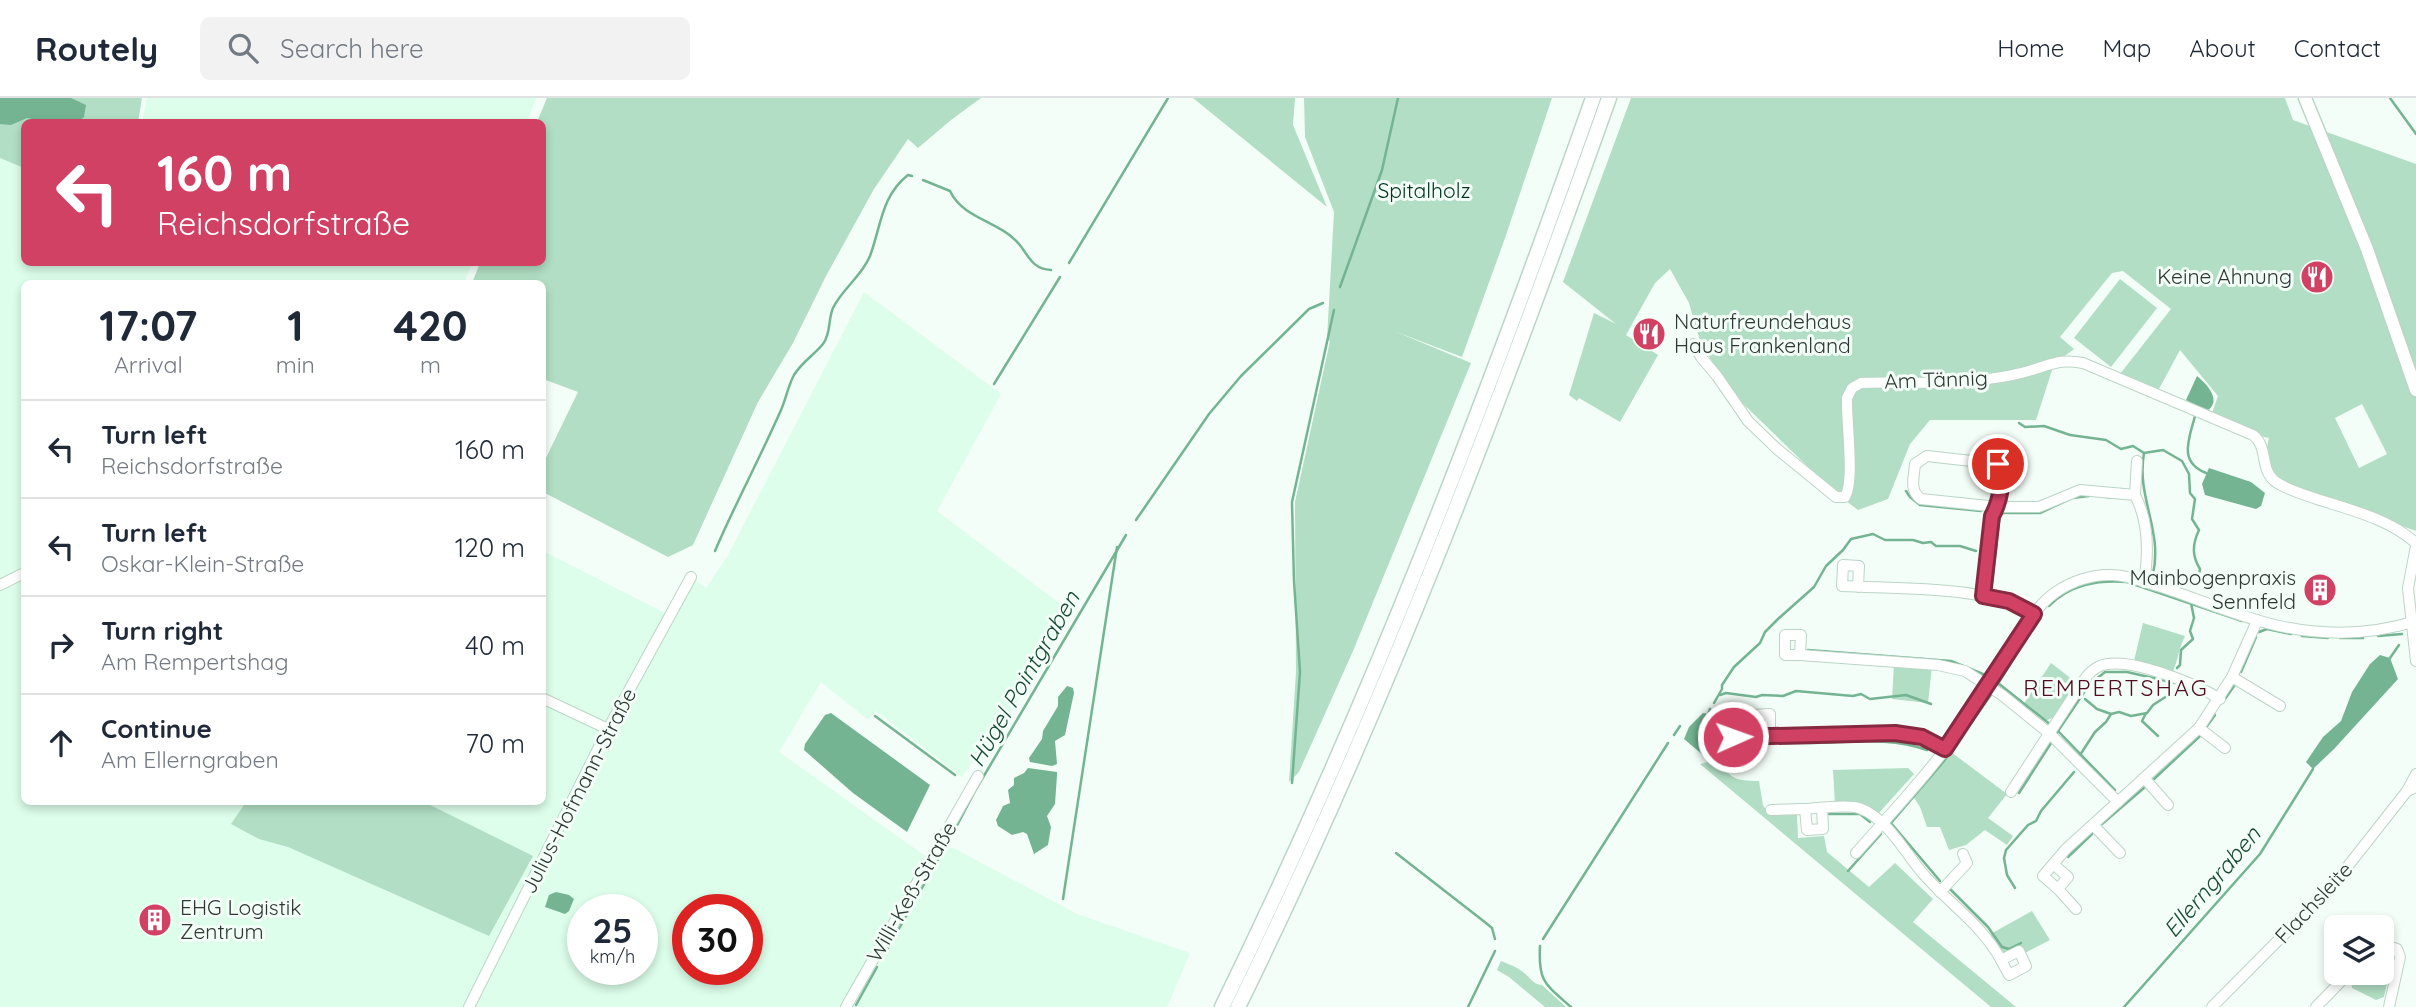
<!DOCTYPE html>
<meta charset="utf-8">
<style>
:root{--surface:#fff;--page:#f2f2f3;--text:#1f2937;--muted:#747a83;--line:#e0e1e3}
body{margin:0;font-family:Quicksand,sans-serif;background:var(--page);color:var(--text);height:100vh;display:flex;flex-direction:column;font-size:26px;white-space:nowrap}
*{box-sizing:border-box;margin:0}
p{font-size:23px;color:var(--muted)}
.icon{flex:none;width:38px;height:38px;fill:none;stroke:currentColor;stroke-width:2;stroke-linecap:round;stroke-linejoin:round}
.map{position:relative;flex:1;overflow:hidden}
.panel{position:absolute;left:21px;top:182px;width:525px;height:525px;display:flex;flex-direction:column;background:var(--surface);border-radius:10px;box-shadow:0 4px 10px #0003}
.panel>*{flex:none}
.top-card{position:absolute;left:21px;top:21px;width:525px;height:147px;border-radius:10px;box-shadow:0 4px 10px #0003;background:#d04164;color:#fff;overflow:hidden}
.tools{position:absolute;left:2324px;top:817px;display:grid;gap:14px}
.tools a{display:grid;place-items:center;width:70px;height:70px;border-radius:10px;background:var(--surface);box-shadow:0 4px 10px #0003;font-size:35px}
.speed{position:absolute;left:567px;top:796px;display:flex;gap:14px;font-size:35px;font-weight:700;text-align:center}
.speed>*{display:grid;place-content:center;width:91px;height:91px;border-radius:50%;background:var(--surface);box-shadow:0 4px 10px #0003;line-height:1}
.speed small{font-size:18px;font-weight:400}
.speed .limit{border:10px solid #d22;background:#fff;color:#111}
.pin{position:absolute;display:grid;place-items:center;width:60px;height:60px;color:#fff;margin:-30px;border:4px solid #fff;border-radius:50%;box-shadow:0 2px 7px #0007}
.me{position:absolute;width:77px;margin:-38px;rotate:88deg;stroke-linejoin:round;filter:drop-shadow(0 0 5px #0008)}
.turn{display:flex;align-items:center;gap:24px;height:147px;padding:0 21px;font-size:32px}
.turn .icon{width:91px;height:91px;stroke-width:2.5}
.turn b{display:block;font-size:49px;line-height:60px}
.eta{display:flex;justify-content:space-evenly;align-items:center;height:119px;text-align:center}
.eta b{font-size:42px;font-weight:800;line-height:49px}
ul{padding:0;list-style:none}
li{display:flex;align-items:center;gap:21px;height:98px;padding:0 21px;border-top:2px solid var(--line)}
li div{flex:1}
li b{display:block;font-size:26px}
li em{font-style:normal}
header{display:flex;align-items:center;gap:42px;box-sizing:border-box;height:98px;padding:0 35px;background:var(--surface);border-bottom:2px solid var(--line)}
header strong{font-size:33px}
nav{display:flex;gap:38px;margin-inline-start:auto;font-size:24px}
.search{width:490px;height:63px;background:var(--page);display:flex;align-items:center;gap:18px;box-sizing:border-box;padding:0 24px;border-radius:10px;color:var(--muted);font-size:26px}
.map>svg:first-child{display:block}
.built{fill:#dcfeea;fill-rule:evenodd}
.green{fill:#b1dec4;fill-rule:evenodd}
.water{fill:#74b492}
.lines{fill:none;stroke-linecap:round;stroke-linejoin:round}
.stream{stroke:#74b492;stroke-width:2.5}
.minor-casing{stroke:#bbd5c6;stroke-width:12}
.major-casing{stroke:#bbd5c6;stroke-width:15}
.highway-casing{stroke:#bbd5c6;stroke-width:17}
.minor{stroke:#fff;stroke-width:10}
.major{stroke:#fff;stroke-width:12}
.highway{stroke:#fff;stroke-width:14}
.route-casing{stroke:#872a41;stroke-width:18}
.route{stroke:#d04164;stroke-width:12}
.labels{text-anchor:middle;stroke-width:6;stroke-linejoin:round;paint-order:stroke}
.park-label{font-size:21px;fill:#00351f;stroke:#f4fef8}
.poi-label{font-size:21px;fill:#2e3832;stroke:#f4fef8;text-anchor:end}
.street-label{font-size:21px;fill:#2e3832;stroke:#f4fef8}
.water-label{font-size:23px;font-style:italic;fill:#174a32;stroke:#f4fef8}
.neighbourhood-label{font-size:23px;letter-spacing:2px;fill:#520d20;stroke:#f4fef8}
</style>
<header>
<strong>Routely</strong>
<div class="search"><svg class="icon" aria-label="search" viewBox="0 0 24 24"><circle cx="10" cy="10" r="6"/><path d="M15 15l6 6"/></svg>Search here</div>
<nav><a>Home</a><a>Map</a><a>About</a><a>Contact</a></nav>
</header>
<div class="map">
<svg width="2416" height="909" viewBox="0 0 2416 909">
<rect width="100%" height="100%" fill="#f4fef8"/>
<g class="built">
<polygon points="147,0 536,0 527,24 142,24"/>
<path d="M0 60 24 70V164L472 165 464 186H24V704H542L543 453 669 517 691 479 706 490 728 457 864 194 1001 296 937 413 1071 514 979 667 973 663 962 679 876 613 868 622 821 584 779 654 931 762 952 749 1077 816 1190 855 1167 909H0ZM583 812H642V872H583ZM688 812H747V872H688Z"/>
</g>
<g class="green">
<polygon points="0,0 142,0 138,24 24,24 24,70 0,60"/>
<polygon points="547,0 981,0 951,22 918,50 908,41 906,44 874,91 826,178 793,245 758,304 693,447 668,459 543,394 543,366 578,294 543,281 542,186 472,185 480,165 542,164 542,24 537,24"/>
<polygon points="1193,0 1295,0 1293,27 1327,109"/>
<polygon points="1304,0 1552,0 1504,143 1462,259 1394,233 1471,265 1353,553 1299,674 1289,684 1296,574 1295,404 1330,243 1327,241 1334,114 1305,39"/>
<path d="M1631 0H2285L2293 22 2416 66V433L2282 384C2269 372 2264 358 2269 340L2259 338 2212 315 2218 298 2180 252 2159 291 2120 276 2171 211 2123 173 2112 175 2060 239 2074 251 2054 266 2036 322H1930L1910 346 1888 401 1858 412 1833 393 1734 297 1701 246 1689 205 1670 171 1655 185 1626 237 1658 257 1620 324 1579 300 1577 303 1569 297 1594 215 1616 226 1563 184ZM2362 306 2387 356 2359 370 2335 320Z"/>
<polygon points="2120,181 2157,210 2111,269 2074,240"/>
<path d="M2143 525 2185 538C2178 552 2178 564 2171 578L2133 567Z"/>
<polygon points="2051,565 2077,585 2055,619 2045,623 2023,607"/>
<polygon points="1894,566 1932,568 1928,605 1892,601"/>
<polygon points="1947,651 2007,696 1988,720 2013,738 2007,747 1985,732 1966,747 1949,752 1940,729 1927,729 1920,709 1911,695"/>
<path d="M1715 655C1729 679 1731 683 1759 683L1763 707 1769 717H1797L1798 740 1824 738 1827 754 1869 789 1895 765 1933 801 1913 824 2016 909H1991L1700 666 1708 664Z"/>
<polygon points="1908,670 1914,676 1878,716 1835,707 1833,672"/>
<polygon points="246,704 424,704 533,758 489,838 288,749 259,741 231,726"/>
<polygon points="2032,813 2050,842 2023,856 2000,858 1987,838"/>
<polygon points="2382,861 2389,864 2391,868 2384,899 2376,902 2352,890 2351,883 2358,875 2382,875"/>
<path d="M1501 863C1508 866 1517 869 1523 874 1530 879 1532 886 1542 887L1566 909H1545L1509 879 1497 872Z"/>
</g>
<g class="water">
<polygon points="0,0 71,0 86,7 84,19 78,24 50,24 27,20 11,27 0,26"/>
<path d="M2197 278C2208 287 2222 303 2207 313L2186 302Z"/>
<polygon points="2209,370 2251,384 2265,395 2261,408 2256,411 2205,397 2202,386"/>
<polygon points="2380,557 2390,560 2398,581 2334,651 2313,671 2306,664 2323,639 2341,623 2352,594 2370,566"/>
<polygon points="1067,588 1073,590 1074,595 1065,637 1055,643 1057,666 1052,668 1030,664 1029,660 1042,641 1043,633 1058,608 1058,599"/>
<polygon points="831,615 930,687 907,734 853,695 804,652 805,646 825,617"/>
<polygon points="1703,615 1708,616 1707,654 1703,657 1684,641 1689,629"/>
<polygon points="1028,670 1057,674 1057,677 1055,706 1047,718 1051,729 1048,747 1034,756 1027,736 1023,734 1012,737 998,728 996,722 1003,708 1010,705 1008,692 1014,687 1014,680 1024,675"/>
<polygon points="556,794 569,797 574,801 569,813 565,816 545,809 549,797"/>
</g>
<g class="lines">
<g class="stream">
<polyline points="2390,0 2416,36"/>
<path d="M923 82 950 93C963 121 1000 123 1019 146 1029 158 1032 171 1051 172"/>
<polyline points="1069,165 1168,0"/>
<polyline points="1340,189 1382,72 1398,0"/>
<polyline points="994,286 1060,179"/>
<path d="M2195 318C2189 341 2178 364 2206 375"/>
<path d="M2019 325 2025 329 2044 328 2070 337 2106 342 2121 351 2133 348 2144 355 2163 352 2182 363 2189 376 2190 395 2195 401 2192 421 2199 432C2192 447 2192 458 2200 471L2197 486"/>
<path d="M2144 355C2136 399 2163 432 2153 476"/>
<polyline points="1906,393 1910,399 1920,407 1981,413"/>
<polyline points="2106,399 2121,400"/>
<polyline points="1136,422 1209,316 1241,278 1309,211 1323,205"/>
<path d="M715 453C735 406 760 360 781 312 786 301 788 288 794 277 802 264 814 257 823 246 831 236 828 221 833 210 842 191 862 178 870 158 881 129 881 98 908 77L912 78"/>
<polyline points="2013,498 1991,493 2000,415 2040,415 2072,400 2089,398"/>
<path d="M2049 508C2070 486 2098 482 2127 484L2242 523"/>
<polyline points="2259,534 2267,531 2291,536"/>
<polyline points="2302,538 2328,540"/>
<polyline points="2378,538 2402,536"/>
<polyline points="2340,540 2363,540"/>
<polyline points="1808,552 1951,563 1983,576"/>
<polyline points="2390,560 2399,547"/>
<polyline points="2177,570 2180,567 2181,552 2193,541 2190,533 2194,520 2191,505"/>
<polyline points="2241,574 2256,539"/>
<polyline points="1998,585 2051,627"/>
<polyline points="1996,589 2037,523"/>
<polyline points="1720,597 1726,595 1756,599 1762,597 1783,598 1796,593 1853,598 1861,596 1870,601 1906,597 1931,606"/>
<polyline points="2085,601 2097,611 2111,616"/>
<polyline points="2225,601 2234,588"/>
<polyline points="1714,605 1722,591 1722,587 1734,569 1760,545 1765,534 1778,521 1814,489 1826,468 1843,452 1851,441 1873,436 1885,442 1913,442 1923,445 1931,444 1936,448 1960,448 1976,453"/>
<polyline points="2146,615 2142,623 2158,638"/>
<polyline points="1708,616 1710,611"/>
<polyline points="875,618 955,677"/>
<polyline points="2207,628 2215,617"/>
<polyline points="2058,633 2115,692"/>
<polyline points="2056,636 2089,587 2105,574 2127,574 2175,585"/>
<polyline points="1674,637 1680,628"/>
<path d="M1722 644C1751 644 1780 645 1809 645 1849 645 1889 638 1927 652"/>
<polyline points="2080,657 2095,634 2106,624 2111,616 2119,614 2131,618 2147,615 2153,607 2167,598 2169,584"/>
<polyline points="2154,681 2200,638"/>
<polyline points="1292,685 1300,574 1294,483 1292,404 1334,212"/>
<polyline points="2019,695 2053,642"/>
<polyline points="1829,716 1860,716 1870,724"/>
<polyline points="2102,726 2145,689"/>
<polyline points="950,741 975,693 1126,437"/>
<polyline points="1396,755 1486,825 1492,830 1495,841"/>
<polyline points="2068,759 2092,736"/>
<polyline points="1848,773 1881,736"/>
<polyline points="1940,783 1891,725 1944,663 1993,594"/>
<polyline points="2015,790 2007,777 2004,760 2006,752 2028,727 2036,723 2041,713 2074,674"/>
<polyline points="1950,791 1988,829 2002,849 2009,851 2021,845"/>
<polyline points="1063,801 1117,449"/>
<polyline points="1543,841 1668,645"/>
<path d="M1540 848C1538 884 1545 886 1571 909"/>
<polyline points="887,852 945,749"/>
<polyline points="856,907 877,869"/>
<polyline points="1468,909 1495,853"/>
<polyline points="2124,909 2260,756 2313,671"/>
</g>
<defs>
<g id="minor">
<path d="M1693 246 1701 259 1717 278 1748 323 1777 351 1836 399H1845C1855 383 1846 322 1847 300L1852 290 1861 285C1898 283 1934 287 1971 283 1992 281 2015 278 2035 271 2055 265 2062 261 2083 265L2253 337C2269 349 2259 372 2276 384 2288 392 2303 396 2317 401 2351 412 2389 421 2416 445"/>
<path d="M1927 358 1998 366 2002 372 1998 409 1921 401C1909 393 1914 379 1915 366Z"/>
<polyline points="2135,397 2137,363"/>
<polyline points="2416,448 2408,490 2416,563"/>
<polyline points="0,487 24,475"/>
<path d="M1858 489 1859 468 1843 467 1842 488C1898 491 1986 487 2034 516"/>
<path d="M1984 498 1992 418 1998 409H2039L2080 392 2135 397C2149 424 2149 454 2144 484"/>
<polygon points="1785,537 1801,537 1800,557 1785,557"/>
<polyline points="1800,557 1938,567 1965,573 2002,597 2050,636 2118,704"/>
<polyline points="2232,579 2280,608"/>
<polyline points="542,600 608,631"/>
<polygon points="1770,616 1770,638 1753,639 1753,617"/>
<polyline points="2199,630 2225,650"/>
<polyline points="1770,638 1907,635 1922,639 1945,651"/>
<polyline points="1733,639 1753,639"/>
<polyline points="2145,681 2168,707"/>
<polyline points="2407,693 2416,676"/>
<path d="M2011 694 2084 582C2088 576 2093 571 2100 568 2127 557 2196 586 2220 601"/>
<path d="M1822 710 1823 731 1807 732 1805 711C1819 710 1847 706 1859 710 1889 721 1905 756 1926 779 1952 808 1982 827 2001 862"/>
<polyline points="1771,712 1805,711"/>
<polyline points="2093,727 2120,755"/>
<path d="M1856 755C1894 712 1933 671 1965 624 1989 588 2022 517 2056 494 2072 483 2093 476 2112 477 2128 477 2143 484 2158 488 2199 501 2238 519 2279 528 2325 538 2371 537 2416 523"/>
<polyline points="2053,766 2068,779 2058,791 2043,778 2066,751 2199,630 2232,579 2257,523"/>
<polyline points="2058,791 2076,811"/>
<polyline points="1940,794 1967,765 1963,756"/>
<polyline points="2382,846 2397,851 2400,859 2389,909"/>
<polygon points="2019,853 2026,868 2009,877 2001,862"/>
<polyline points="469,909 608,631 691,479"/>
<polyline points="846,909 978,678"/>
<polyline points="2212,909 2333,787 2407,693 2416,689"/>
<polyline points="2316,909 2349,875"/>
</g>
<polyline id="major" points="2305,0 2367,151 2416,292"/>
<g id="highway">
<path d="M1222 909C1366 615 1484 309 1593 0"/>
<path d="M1238 909C1382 615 1499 309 1609 0"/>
</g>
</defs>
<use href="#minor" class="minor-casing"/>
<use href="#major" class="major-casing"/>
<use href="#highway" class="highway-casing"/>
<use href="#minor" class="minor"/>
<use href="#major" class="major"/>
<use href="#highway" class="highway"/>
</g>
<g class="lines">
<defs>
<path id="route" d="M1733 639 1895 635 1922 639 1945 651 2034 516 2009 503 1983 498 1992 418C1999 406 2006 378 1998 366"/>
</defs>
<use href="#route" class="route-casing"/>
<use href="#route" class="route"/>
</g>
<defs>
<symbol id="restaurant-disc" viewBox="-11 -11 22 22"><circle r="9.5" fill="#d04164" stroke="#f4fef8"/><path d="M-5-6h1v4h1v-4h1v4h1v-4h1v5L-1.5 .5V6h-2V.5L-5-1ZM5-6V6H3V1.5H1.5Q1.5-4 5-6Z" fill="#fff"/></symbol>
<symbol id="building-disc" viewBox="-11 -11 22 22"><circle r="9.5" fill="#d04164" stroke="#f4fef8"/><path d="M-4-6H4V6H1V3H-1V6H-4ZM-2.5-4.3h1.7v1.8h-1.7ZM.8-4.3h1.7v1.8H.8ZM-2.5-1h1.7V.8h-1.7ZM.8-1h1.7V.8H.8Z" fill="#fff"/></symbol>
</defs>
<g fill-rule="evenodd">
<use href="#restaurant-disc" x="2298" y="160" width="38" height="38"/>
<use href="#restaurant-disc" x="1630" y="217" width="38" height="38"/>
<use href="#building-disc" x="2301" y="473" width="38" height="38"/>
<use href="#building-disc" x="136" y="803" width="38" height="38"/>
</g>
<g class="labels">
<g class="park-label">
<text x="1424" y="100">Spitalholz</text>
</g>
<g class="poi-label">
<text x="2292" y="186">Keine Ahnung</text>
<text x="1674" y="231" text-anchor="start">Naturfreundehaus<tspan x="1674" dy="24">Haus Frankenland</tspan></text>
<text x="2296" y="487">Mainbogenpraxis<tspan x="2296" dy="24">Sennfeld</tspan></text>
<text x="180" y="817" text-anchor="start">EHG Logistik<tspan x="180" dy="24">Zentrum</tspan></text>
</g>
<g class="street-label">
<text transform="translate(1936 282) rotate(-2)" y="7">Am Tännig</text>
<text transform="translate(579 693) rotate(-63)" y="7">Julius-Hofmann-Straße</text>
<text transform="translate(912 794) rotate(-60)" y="7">Willi-Keß-Straße</text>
<text transform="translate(2314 805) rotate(-47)" y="7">Flachsleite</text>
</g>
<g class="water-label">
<text transform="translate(1024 581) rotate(-60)" y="8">Hügel Pointgraben</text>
<text transform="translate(2212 784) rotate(-50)" y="8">Ellerngraben</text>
</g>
<g class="neighbourhood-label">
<text x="2116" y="598">REMPERTSHAG</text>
</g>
</g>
</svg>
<div class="tools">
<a><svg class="icon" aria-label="layers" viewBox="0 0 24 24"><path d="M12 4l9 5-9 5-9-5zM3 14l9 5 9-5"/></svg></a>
</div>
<div class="speed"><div>25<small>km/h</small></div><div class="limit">30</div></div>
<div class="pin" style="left:1998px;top:366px;background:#d93025"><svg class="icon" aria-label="arrive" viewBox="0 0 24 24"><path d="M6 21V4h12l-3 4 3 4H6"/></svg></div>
<svg class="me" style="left:1733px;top:639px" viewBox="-20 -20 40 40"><circle r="17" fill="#d04164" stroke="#fff" stroke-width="3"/><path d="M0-11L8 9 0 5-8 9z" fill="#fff"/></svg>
<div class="top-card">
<div class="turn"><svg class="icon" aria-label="left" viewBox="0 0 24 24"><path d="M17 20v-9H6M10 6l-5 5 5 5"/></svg><div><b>160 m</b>Reichsdorfstraße</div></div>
</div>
<section class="panel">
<div class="eta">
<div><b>17:07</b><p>Arrival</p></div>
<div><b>1</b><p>min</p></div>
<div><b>420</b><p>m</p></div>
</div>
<ul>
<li><svg class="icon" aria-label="left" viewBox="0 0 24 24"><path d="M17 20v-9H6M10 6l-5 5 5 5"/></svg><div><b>Turn left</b><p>Reichsdorfstraße</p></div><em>160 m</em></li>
<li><svg class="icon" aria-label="left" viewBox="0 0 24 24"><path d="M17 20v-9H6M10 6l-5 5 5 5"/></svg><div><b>Turn left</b><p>Oskar-Klein-Straße</p></div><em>120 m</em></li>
<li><svg class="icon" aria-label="right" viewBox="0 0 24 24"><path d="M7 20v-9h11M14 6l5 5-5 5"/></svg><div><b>Turn right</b><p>Am Rempertshag</p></div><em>40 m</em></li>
<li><svg class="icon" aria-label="ahead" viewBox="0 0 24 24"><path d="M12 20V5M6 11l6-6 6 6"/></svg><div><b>Continue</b><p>Am Ellerngraben</p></div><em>70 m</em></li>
</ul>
</section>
</div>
